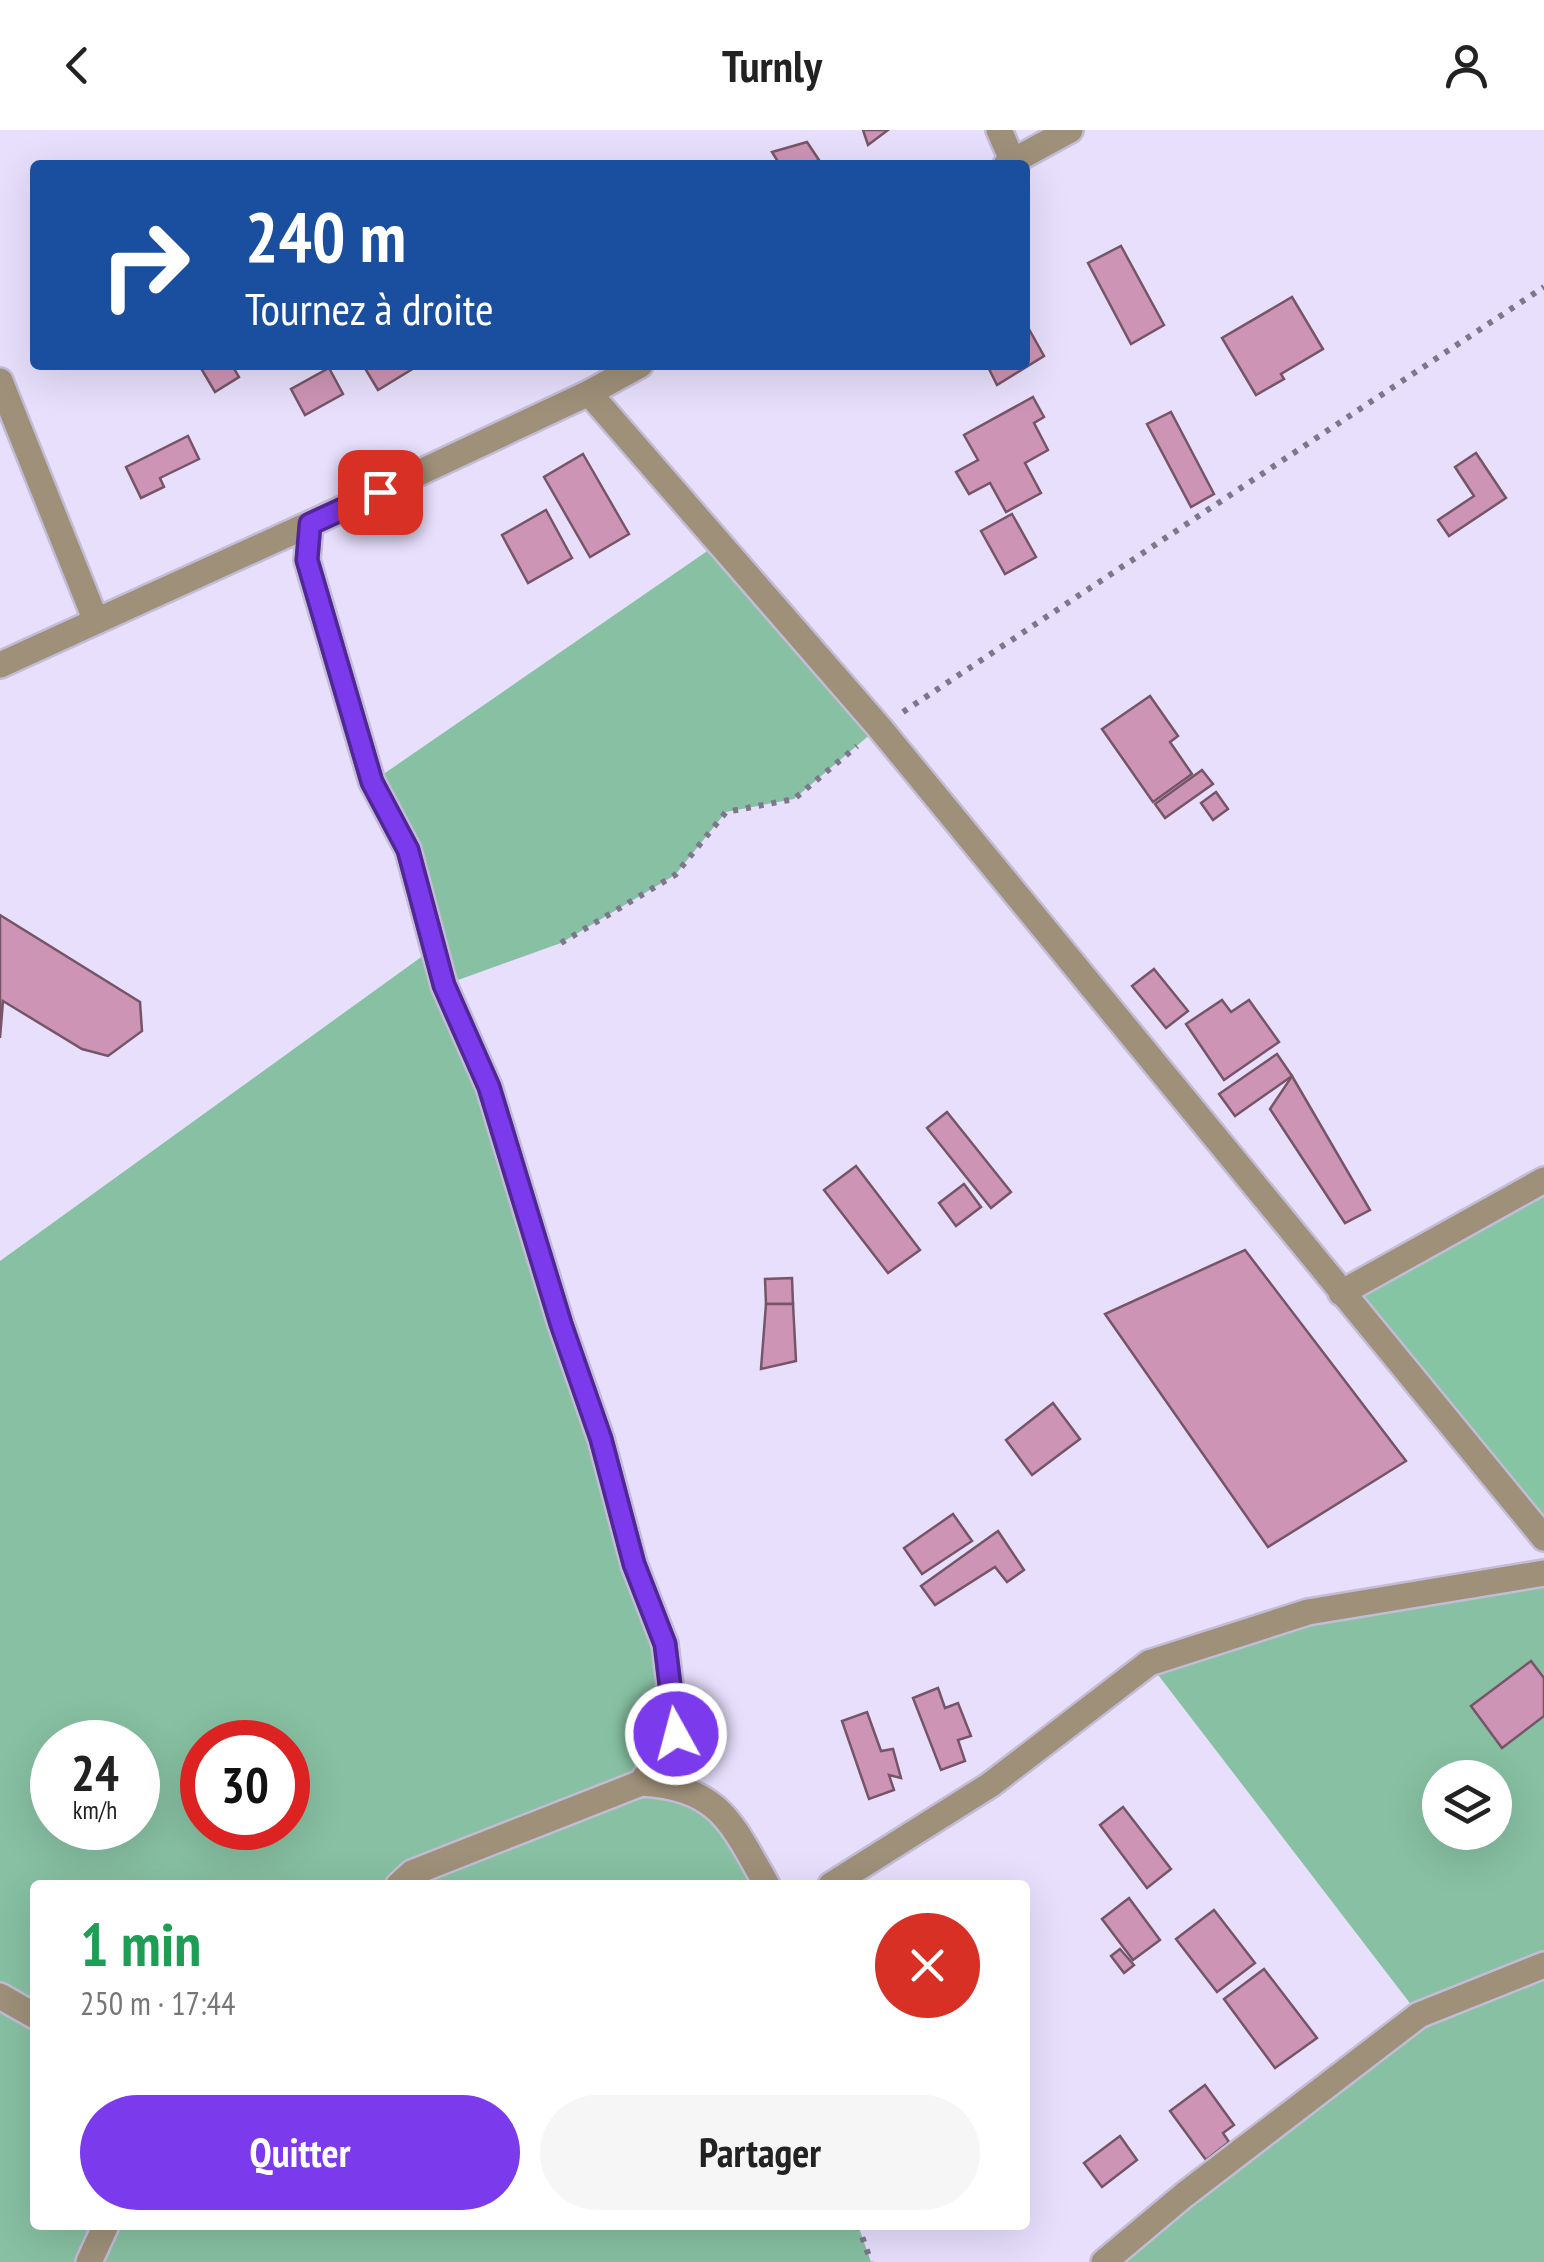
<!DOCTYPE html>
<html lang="fr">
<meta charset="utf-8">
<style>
:root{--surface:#fff;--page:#f6f6f6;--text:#222;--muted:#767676;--accent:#7c3aed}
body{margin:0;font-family:"PT Sans Narrow",sans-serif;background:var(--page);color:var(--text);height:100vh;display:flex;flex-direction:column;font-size:38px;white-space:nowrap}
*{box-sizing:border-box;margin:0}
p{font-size:32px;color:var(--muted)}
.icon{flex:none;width:55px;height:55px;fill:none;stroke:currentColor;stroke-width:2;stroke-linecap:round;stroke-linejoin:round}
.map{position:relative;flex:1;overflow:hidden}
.sheet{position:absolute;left:30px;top:1750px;width:1000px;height:350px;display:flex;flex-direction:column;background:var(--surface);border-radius:10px;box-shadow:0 10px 40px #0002}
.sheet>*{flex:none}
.hud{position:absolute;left:30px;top:30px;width:1000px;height:210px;border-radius:10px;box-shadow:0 10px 40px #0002;background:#1a4fa0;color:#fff;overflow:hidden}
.tools{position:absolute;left:1422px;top:1630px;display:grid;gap:20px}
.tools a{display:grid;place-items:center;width:90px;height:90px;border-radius:50%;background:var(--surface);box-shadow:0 10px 40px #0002;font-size:50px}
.speed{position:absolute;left:30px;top:1590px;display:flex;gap:20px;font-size:50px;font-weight:700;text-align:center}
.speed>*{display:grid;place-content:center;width:130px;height:130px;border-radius:50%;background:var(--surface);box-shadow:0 10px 40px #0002;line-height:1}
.speed small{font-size:25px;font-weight:400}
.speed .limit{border:15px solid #d22;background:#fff;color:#111}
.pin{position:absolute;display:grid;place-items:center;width:85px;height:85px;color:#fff;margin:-42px;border-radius:20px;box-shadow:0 5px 15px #0006}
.me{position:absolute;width:110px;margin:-55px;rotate:353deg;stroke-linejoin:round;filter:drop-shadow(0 0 8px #0008)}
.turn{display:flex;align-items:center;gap:35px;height:210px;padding:0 50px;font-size:45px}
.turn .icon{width:130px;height:130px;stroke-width:2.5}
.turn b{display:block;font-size:70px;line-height:85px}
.round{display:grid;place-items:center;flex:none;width:105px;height:105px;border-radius:52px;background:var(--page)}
.overview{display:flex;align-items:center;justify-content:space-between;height:170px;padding:0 50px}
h1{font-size:60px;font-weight:700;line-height:75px;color:#1e9e55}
.cta{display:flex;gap:20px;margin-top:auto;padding:20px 50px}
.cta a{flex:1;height:115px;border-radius:60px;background:var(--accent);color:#fff;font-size:40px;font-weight:700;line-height:115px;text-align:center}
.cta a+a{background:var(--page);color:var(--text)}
header{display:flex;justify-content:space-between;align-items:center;height:130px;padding:0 50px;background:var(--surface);font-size:45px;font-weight:700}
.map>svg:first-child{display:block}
.green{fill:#87c0a2;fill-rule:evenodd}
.forest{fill:#85c5a4}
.building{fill:#cd94b5;stroke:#755567;stroke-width:2.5}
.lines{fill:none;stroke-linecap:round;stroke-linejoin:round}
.street-casing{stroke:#c3bcd6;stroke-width:30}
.path{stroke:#7c778b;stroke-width:6;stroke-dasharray:5 8;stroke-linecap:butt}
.street{stroke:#9e9079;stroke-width:25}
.route-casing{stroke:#51269a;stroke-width:25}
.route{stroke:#7c3aed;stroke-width:18}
</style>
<header><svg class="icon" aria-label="back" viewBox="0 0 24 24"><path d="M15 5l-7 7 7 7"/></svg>Turnly<svg class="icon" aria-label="person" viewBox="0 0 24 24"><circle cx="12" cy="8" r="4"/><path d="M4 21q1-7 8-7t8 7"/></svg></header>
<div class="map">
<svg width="1544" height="2132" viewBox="0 0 1544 2132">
<rect width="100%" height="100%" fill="#e7dffc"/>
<g class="green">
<path d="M719 413 879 597 794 669 726 682 675 745 561 813 447 854 634 1434 676 1604 642 1653 716 1676 767 1755H35V2095H858L871 2132H0V1131L431 820 372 652ZM52 1612H138V1698H52ZM202 1612H288V1698H202Z"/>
<path d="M1544 1443V2132H1099L1419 1885 1149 1533 1308 1482ZM1440 1648H1495V1702H1440Z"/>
</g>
<polygon class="forest" points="1544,1050 1544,1411 1341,1163"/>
<g class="building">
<polygon points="863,0 888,0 868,15"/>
<polygon points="807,12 819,30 808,35 780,35 772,22"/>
<polygon points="1121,116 1164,195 1131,214 1088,133"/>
<polygon points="1292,167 1323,219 1281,244 1284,249 1256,265 1222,208"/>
<polygon points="1025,192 1044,226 997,255 987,235 1025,235"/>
<polygon points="199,235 232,235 239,247 215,262"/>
<polygon points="363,235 419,235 378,260"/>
<polygon points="329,238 343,264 305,285 291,259"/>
<polygon points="1033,267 1044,287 1034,293 1048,320 1025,333 1041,363 1006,382 990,353 969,364 956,342 978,330 964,305"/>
<polygon points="1171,282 1214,364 1191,377 1147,294"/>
<polygon points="188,306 199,329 160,348 164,357 141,368 126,337"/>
<polygon points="1476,323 1506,368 1449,406 1438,390 1474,366 1455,337"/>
<polygon points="583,324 629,404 590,427 544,347"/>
<polygon points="546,380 572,428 528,453 502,405"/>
<polygon points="1012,384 1036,427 1005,444 981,401"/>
<polygon points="1150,566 1178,606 1170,612 1192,644 1153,672 1102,599"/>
<polygon points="1202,640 1213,654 1165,688 1155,674"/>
<polygon points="1216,662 1228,679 1213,690 1201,673"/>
<polygon points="0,785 140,872 142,901 108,926 82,919 3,871 0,908"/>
<polygon points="1154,839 1188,881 1166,898 1132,856"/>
<polygon points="1222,870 1231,882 1249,870 1279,912 1224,950 1186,894"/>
<polygon points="1277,924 1292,946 1235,986 1219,964"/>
<polygon points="1292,946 1370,1080 1345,1093 1270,979"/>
<polygon points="947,982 1011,1062 991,1078 927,998"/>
<polygon points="856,1036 920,1120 888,1143 824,1060"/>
<polygon points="964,1054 981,1077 956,1096 939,1073"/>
<polygon points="1245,1120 1406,1331 1268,1417 1105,1184"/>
<polygon points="792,1148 793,1174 766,1174 765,1149"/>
<polygon points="766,1174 793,1174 796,1231 761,1239"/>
<polygon points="1053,1273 1080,1309 1032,1345 1006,1310"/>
<polygon points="953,1384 972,1411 922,1444 904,1418"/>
<polygon points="998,1401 1024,1440 1007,1452 995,1437 935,1475 921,1456"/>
<polygon points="1531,1531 1544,1548 1544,1586 1502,1618 1471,1576"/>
<polygon points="938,1558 945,1578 958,1573 971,1606 958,1610 965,1631 941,1640 913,1568"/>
<polygon points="867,1582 881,1621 893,1619 901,1648 889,1645 894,1660 869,1669 842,1591"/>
<polygon points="1123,1677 1171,1739 1147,1758 1100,1695"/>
<polygon points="1129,1768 1160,1810 1133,1830 1102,1789"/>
<polygon points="1214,1780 1255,1833 1217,1862 1176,1809"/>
<polygon points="1120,1819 1134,1835 1124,1843 1111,1826"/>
<polygon points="1264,1839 1317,1908 1275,1938 1224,1869"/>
<polygon points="1205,1955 1234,1995 1223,2003 1229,2012 1206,2030 1170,1981"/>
<polygon points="1120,2006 1137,2030 1102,2057 1084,2033"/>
</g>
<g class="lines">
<defs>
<g id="street">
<polyline points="999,0 1013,32"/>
<polyline points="1006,35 1070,0"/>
<polyline points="0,251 96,491"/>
<polyline points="589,263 879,597 1544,1408"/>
<polyline points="310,394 307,430 372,652 408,720 444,855 489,957 561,1194 601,1309 634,1434 665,1514 676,1604 641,1653"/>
<polyline points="0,535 310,394 589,263 640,235"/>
<polyline points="1341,1163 1544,1050"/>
<path d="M399 1755 412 1743 641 1653C720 1658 731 1692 767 1755"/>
<polyline points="831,1755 990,1655 1149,1533 1308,1482 1544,1443"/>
<polyline points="0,1866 35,1886"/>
<polyline points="89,2132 106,2095"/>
<polyline points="1104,2132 1184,2065 1419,1885 1544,1835"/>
</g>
</defs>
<use href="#street" class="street-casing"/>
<g class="path">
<polyline points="903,582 1544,157"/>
<polyline points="561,813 675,745 726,682 794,669 857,616"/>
<polyline points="858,2095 871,2132"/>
</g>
<use href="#street" class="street"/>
</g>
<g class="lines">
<defs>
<polyline id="route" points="380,362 310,394 307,430 372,652 408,720 444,855 489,957 561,1194 601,1309 634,1434 665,1514 676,1604"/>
</defs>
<use href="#route" class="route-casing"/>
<use href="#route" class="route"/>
</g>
</svg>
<div class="tools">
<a><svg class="icon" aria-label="layers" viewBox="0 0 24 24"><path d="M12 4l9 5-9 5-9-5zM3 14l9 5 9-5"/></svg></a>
</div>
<div class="speed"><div>24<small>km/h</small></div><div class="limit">30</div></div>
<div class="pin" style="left:380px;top:362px;background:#d93025"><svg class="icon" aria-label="arrive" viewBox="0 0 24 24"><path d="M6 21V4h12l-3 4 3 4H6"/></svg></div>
<svg class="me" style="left:676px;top:1604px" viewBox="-20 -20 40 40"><circle r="17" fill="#7c3aed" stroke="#fff" stroke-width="3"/><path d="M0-11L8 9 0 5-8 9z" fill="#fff"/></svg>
<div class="hud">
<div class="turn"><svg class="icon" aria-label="right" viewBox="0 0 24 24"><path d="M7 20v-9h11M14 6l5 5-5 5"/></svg><div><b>240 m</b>Tournez à droite</div></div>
</div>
<section class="sheet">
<div class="overview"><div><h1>1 min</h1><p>250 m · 17:44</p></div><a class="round" style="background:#d93025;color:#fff"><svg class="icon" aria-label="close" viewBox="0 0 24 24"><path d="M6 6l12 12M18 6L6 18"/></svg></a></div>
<div class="cta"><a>Quitter</a><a>Partager</a></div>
</section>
</div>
